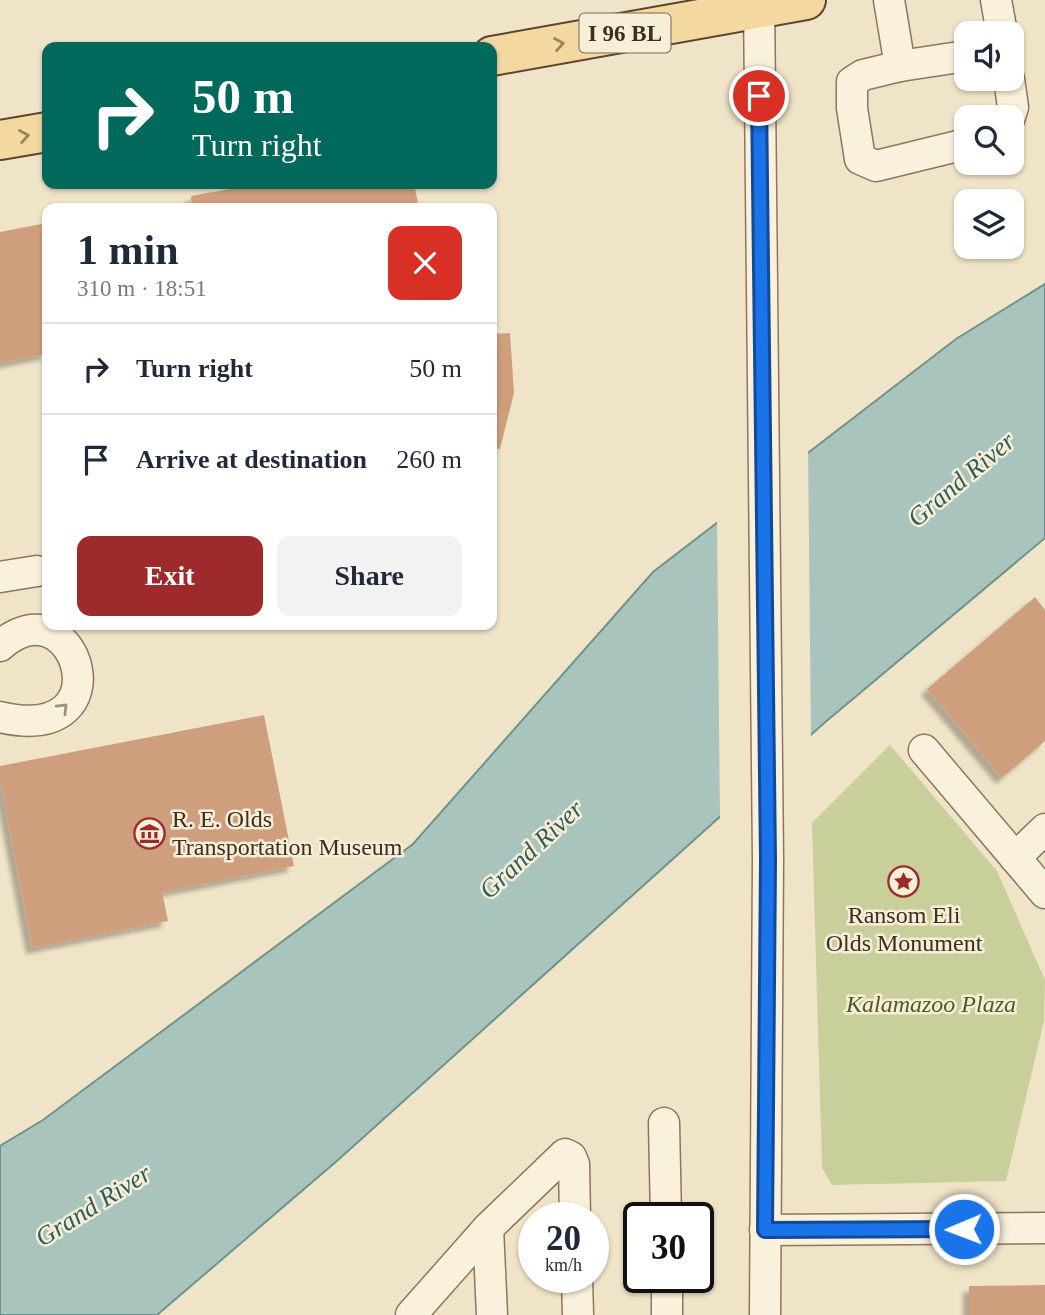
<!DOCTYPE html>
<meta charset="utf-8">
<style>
:root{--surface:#fff;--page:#f2f2f3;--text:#1f2937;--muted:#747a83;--line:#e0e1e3;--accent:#9e2a2b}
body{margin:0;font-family:"Times New Roman",serif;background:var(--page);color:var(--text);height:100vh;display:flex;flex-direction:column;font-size:26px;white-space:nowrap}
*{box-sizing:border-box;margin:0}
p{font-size:23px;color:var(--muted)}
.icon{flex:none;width:38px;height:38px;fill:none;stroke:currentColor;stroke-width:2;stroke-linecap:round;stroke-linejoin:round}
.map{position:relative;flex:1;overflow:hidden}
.details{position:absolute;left:42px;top:203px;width:455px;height:427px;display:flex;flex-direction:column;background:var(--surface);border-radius:14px;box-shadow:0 2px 5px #0004}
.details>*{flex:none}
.hud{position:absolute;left:42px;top:42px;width:455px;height:147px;border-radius:14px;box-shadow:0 2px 5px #0004;background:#00695c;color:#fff;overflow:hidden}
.tools{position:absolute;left:954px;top:21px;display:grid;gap:14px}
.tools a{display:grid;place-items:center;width:70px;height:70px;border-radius:14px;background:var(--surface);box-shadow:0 2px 5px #0004;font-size:35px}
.speed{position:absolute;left:518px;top:1202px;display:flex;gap:14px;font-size:35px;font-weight:700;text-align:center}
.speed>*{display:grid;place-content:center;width:91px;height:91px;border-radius:50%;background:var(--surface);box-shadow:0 2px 5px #0004;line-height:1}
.speed small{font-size:18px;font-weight:400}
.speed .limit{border:4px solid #111;border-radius:10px;background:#fff;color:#111}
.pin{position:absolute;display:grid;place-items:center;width:60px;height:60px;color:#fff;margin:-30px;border:4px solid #fff;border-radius:50%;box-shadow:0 2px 7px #0007}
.me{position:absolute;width:77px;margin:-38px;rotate:269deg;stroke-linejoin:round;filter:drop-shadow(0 0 5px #0008)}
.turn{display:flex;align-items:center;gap:24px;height:147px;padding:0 35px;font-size:32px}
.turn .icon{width:91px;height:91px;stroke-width:2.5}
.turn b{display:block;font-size:49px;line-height:60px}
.round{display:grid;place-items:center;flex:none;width:74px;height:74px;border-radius:14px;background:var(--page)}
.head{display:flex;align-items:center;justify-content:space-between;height:119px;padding:0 35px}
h1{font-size:42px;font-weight:700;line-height:52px}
.button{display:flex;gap:14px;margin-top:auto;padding:14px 35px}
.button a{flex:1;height:80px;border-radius:14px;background:var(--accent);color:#fff;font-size:28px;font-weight:700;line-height:80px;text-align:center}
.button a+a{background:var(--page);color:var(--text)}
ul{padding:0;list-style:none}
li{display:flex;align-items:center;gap:21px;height:91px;padding:0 35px;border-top:2px solid var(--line)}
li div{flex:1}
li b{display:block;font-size:26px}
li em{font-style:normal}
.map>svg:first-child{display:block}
.green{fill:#c9cf9b}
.water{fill:#a9c4bc;stroke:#6f938a;stroke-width:2}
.pier{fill:#f0e4c8}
.building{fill:#cf9f7d;filter:url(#shadow)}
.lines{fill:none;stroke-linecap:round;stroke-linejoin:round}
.minor-casing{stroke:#8d765c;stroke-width:33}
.major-casing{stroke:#5b4430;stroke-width:42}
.minor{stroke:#faf1dc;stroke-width:30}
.major{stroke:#f3d9a0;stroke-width:38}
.oneway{stroke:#988460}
.oneway2{stroke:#9c907e}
.route-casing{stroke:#114b97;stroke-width:18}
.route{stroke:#1a73e8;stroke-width:12}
.labels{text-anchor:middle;stroke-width:5;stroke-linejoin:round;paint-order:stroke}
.shield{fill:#f7eed8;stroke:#756857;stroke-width:2}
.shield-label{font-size:23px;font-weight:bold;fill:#3d2e20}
.poi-label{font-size:24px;fill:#3d2e20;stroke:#f7eed8;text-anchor:start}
.park-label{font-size:24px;font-style:italic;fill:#4d5a26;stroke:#f7eed8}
.water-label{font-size:26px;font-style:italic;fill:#2f5d5a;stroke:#f7eed8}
</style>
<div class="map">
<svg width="1045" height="1315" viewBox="0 0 1045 1315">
<defs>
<filter id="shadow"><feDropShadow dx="-6" dy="6" stdDeviation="2" flood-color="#0004"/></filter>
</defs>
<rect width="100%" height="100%" fill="#f0e4c8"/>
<polygon class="green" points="890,745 997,871 1045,980 1044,1021 1006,1181 832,1185 822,1168 812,823"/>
<polygon class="water" points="1045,284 1045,538 823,724 338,1160 157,1315 0,1315 0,1146 43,1120 413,844 653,572 956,339"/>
<polygon class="pier" points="808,448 811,740 720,821 717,519"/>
<g class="building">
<polygon points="258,184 414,184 419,208 192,208 191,196"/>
<polygon points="47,223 47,354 0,363 0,232"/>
<polygon points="510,333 514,393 500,449 492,448 492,334"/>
<polygon points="1035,597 1045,610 1045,741 1002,778 927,689"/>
<polygon points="264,715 294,866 162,892 168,921 32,948 0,780 0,766"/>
<polygon points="1045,1285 1045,1315 969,1315 969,1286"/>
</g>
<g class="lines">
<defs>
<g id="minor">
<polyline points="759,0 768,860 765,1315"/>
<polyline points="889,0 900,66 863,75 852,82 852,108 860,159 876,166 966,144"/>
<polyline points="996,0 1002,33"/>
<polyline points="900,66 966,56"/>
<polyline points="1009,79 1013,107 1010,117"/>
<polyline points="0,577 37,571"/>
<path d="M0 646C75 578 129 747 0 717"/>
<polyline points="924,750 1045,893"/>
<polyline points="1015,858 1045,829"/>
<polyline points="664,1123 666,1218"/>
<polyline points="488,1228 492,1315"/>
<polyline points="765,1230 1045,1228"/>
<polyline points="577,1278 578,1315"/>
<polyline points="667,1278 667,1315"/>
<polyline points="411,1315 488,1228 565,1154 571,1157 574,1164 575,1218"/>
</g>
<g id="major">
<polyline points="492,56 806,0"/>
<polyline points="0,140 47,132"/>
</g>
</defs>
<use href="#minor" class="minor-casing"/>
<use href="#major" class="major-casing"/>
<use href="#minor" class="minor"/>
<use href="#major" class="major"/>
</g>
<defs><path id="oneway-chevron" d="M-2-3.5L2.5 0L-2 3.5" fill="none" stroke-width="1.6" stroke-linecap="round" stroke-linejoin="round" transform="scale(1.75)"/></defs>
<g class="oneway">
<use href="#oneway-chevron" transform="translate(559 44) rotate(-10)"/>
<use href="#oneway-chevron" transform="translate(24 136) rotate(-10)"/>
</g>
<use class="oneway2" href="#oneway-chevron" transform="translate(63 708) rotate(-45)"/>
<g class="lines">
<defs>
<polyline id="route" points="759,96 768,860 765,1230 964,1229"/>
</defs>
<use href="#route" class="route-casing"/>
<use href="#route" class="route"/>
</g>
<defs>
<symbol id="museum-ring" viewBox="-11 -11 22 22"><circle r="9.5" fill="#f7eed8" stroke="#9e2a2b" stroke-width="1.5"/><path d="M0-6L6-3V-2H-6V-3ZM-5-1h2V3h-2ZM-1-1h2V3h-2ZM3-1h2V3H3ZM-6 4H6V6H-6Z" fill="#9e2a2b"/></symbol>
<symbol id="sight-ring" viewBox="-11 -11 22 22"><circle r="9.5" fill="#f7eed8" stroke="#9e2a2b" stroke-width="1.5"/><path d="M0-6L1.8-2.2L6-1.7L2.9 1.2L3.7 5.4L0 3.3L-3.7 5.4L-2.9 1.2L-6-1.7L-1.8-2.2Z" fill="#9e2a2b"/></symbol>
</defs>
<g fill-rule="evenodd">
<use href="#museum-ring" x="132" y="816" width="35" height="35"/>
<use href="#sight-ring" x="886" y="864" width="35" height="35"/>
</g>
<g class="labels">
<rect class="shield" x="579.5" y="13.5" width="91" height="39" rx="5"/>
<g class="shield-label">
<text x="625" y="41">I 96 BL</text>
</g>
<g class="poi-label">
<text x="172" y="827">R. E. Olds<tspan x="172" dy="28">Transportation Museum</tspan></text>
<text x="904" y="923" text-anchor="middle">Ransom Eli<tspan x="904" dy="28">Olds Monument</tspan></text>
</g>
<g class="park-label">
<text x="931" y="1012">Kalamazoo Plaza</text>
</g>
<g class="water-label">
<text transform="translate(961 479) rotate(-40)" y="9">Grand River</text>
<text transform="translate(531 849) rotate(-43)" y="9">Grand River</text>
<text transform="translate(93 1205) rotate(-32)" y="9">Grand River</text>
</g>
</g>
</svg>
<div class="tools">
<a><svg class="icon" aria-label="sound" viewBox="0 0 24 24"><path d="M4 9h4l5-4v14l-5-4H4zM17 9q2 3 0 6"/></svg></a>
<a><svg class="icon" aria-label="search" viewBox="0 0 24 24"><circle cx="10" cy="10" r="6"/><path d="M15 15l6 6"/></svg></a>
<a><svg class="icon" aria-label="layers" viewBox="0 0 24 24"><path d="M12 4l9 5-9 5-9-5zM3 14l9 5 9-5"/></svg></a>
</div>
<div class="speed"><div>20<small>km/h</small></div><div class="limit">30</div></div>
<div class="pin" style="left:759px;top:96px;background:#d93025"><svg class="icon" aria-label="arrive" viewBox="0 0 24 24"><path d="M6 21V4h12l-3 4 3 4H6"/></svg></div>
<svg class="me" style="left:964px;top:1229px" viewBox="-20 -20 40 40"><circle r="17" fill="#1a73e8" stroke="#fff" stroke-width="3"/><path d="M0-11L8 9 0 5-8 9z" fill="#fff"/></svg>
<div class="hud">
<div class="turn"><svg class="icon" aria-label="right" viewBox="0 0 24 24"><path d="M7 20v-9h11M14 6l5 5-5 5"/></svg><div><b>50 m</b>Turn right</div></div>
</div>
<section class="details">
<div class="head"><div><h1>1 min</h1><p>310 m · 18:51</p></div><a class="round" style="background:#d93025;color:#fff"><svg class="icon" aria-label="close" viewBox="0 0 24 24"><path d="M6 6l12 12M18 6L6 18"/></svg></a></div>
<ul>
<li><svg class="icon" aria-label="right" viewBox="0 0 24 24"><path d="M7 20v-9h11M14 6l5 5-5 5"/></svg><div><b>Turn right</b></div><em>50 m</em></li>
<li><svg class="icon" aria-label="arrive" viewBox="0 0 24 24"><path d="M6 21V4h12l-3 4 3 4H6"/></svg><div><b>Arrive at destination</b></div><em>260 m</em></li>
</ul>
<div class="button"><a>Exit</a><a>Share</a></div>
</section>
</div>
